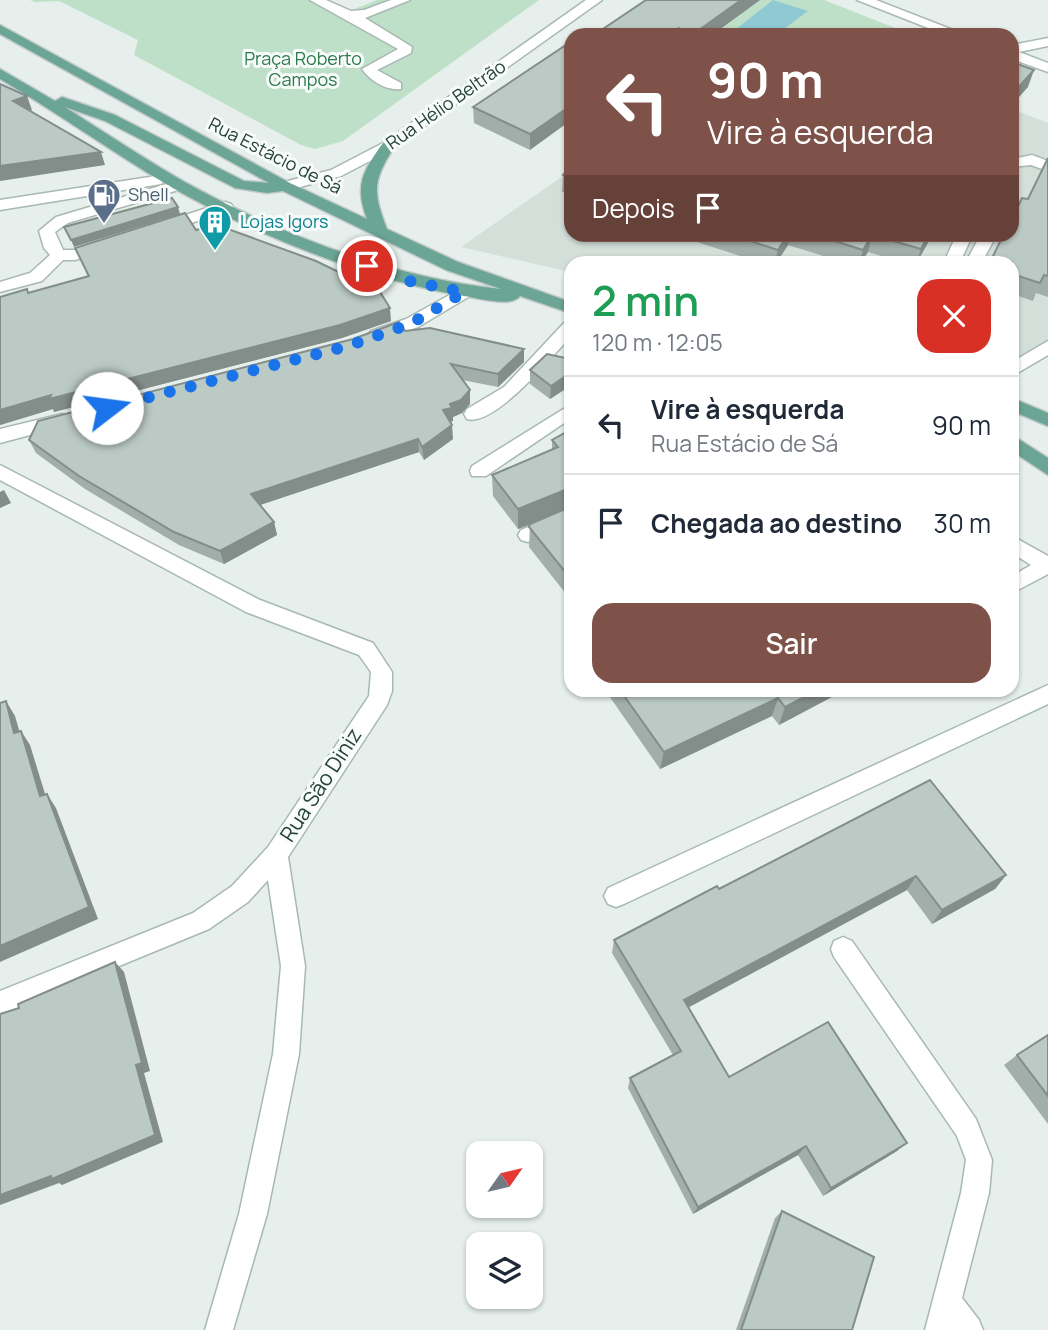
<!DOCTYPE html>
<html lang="pt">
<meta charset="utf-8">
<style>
:root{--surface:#fff;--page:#f6f6f7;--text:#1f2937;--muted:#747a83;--line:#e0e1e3;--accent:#7f5249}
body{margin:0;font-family:Manrope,sans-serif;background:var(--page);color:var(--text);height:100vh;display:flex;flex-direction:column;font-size:26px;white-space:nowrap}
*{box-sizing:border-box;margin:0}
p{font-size:23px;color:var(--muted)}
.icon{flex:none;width:38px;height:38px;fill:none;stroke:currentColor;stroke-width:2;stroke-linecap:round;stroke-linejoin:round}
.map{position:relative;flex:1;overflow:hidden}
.panel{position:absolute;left:564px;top:256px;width:455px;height:441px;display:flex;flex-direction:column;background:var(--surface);border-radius:21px;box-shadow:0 2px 5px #0004}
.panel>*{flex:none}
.guide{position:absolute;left:564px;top:28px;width:455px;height:214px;border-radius:21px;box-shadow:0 2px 5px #0004;background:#7f5249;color:#fff;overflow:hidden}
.needle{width:46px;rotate:56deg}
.controls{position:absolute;left:466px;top:1141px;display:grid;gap:14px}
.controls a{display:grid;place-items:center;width:77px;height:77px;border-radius:14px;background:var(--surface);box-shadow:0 2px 5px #0004;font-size:35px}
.pin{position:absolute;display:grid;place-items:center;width:60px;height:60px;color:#fff;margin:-30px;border:4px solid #fff;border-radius:50%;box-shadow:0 2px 7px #0007}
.me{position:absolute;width:77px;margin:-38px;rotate:75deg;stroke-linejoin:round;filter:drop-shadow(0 0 5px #0008)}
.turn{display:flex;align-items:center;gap:24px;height:147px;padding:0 28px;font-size:32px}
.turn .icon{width:91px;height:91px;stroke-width:2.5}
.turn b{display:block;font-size:49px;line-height:60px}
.then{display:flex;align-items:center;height:66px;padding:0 28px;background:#0003;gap:14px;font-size:26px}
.round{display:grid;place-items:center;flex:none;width:74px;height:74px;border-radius:21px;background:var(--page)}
.summary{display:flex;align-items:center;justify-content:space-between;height:119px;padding:0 28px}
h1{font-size:42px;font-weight:600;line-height:52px;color:#1e9e55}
.primary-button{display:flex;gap:14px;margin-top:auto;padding:14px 28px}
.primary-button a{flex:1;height:80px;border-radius:21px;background:var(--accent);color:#fff;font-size:28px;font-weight:600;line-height:80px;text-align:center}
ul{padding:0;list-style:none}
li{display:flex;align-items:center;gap:21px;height:98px;padding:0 28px;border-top:2px solid var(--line)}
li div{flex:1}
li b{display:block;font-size:26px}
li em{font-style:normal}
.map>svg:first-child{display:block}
.built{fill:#d4dfda}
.green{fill:#bfe0c8}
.water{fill:#8ec9d4}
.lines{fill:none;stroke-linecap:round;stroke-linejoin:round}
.minor-casing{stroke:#a8b8b2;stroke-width:3}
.major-casing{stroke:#c2cac8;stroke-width:3}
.minor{fill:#fff;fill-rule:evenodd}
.major{fill:#6aa596;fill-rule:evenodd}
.wall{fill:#a1aea9}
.shaded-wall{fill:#838d89}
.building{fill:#bbcac4;stroke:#838d89;stroke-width:2}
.route{stroke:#1a73e8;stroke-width:12;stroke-dasharray:0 21.6}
.labels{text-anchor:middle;stroke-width:6;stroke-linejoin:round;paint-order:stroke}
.far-park-label{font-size:18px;fill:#2d7a4b;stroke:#f7fbf9}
.far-street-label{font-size:18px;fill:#24423a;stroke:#f7fbf9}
.far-service-label{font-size:18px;fill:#4e5e75;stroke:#f7fbf9;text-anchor:start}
.far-culture-label{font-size:18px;fill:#0d838f;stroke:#f7fbf9;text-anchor:start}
.street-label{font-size:21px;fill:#24423a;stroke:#f7fbf9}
</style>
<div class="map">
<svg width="1048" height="1330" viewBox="0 0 1048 1330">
<rect width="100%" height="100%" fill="#e6efeb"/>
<polygon class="built" points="1012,109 1048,123 1048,357 1013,371 1012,262 570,262 570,272 461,247 570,171 570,234 1012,234"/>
<g class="green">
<polygon points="30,0 322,0 342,14 377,0 539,0 343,141 315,149 301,145 134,55 138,40 59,1 35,2"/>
<polygon points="646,0 824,0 913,35 595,35"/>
</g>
<polygon class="water" points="773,0 808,11 776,35 731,33"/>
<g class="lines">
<defs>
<g id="minor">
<path d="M310 0H326L351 11 364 10 391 0H410L365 18 412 47 411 53 377 70 401 83V89C387 91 370 81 362 69L398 49Z"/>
<polygon points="586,0 602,0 393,149 341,176 285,191 277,186 280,183 331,170 383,143"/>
<polygon points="857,0 876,0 966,35 946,35"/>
<polygon points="1048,38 1048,46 1019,52 1048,63 1048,72 1012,59 1012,45"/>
<polygon points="1032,155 1048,161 1048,171 1031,165 1012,167 1012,159"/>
<polygon points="156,176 164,181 161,184 0,210 0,200"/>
<polygon points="180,180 188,185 185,188 68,223 55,232 63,250 74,250 103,241 111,246 109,250 75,260 63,260 42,281 0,292 0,282 30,273 50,255 44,248 39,231 56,217"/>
<polygon points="225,202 231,204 233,207 231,210 161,233 153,228 155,225"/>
<polygon points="957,234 973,234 960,262 944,262"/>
<polygon points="981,234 997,234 982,262 966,262"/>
<polygon points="464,287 470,288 472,292 470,296 418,327 377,341 368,335 371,331 406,319"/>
<path d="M570 321V337C552 357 494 427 467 419L464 414 467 409 504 387 564 323Z"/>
<polygon points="1048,341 1048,355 1012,376 1012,362"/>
<polygon points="570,405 570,419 486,476 472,476 470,471 472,466"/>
<polygon points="62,414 68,415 71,420 68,425 0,443 0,429"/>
<polygon points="0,465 260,600 373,643 392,672 392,691 387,705 288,857 305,966 299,1054 267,1214 233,1330 205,1330 239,1214 273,1054 281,966 268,880 248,902 209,929 0,1015 0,991 193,913 232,886 268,847 369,696 371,672 359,655 246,612 0,480"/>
<polygon points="570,510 570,525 528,542 521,540 518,535 521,530"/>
<polygon points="1012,536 1048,556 1048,574 1012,593 1012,576 1031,565 1012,553"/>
<polygon points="1048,685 1048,704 624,904 616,907 608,904 604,896 608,888"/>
<polygon points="843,937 852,941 976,1119 992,1160 989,1193 962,1298 979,1320 983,1330 925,1330 961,1193 966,1160 957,1136 834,957 831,949 834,941"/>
</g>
<g id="major">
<path d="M0 25 290 183 367 219C354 185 363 171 383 143H393L395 146C373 180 372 191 387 229L458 262 570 302V313L520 296C511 308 478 298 464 296 368 280 255 235 171 187 113 153 58 113 0 79V69L55 101 62 97 115 115 244 181 269 183 0 34ZM65 107 105 121 235 188 267 193 283 191 446 270 501 289C393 278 278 234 183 181 143 158 104 132 65 107Z"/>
<polygon points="1012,398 1048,413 1048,426 1012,411"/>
<polygon points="1012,435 1048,458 1048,475 1012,451"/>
</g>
</defs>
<use href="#minor" class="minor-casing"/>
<use href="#major" class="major-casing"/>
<use href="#minor" class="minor"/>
<use href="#major" class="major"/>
</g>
<g class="wall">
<polygon points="644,0 760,0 712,35 594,35 644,1"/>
<polygon points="566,45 530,150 474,123 473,107"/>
<polygon points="1048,158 1048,297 1036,293 1033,301 1012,294 1012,262 1028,199"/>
<polygon points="570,166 570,194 562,192 563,175"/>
<polygon points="196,230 391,321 342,338 54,412 53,409 0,425 0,297 28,293 88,277 75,248"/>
<polygon points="672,234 933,234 917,262 902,262 868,252 861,262 843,262 788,245 777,262 759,262"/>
<polygon points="405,331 524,362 498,387 462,380 470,390 470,404 462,413 453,417 453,421 450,422 453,439 424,460 419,452 260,505 274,522 277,535 224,564 179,545 85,489 36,453 29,440"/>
<polygon points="570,359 570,386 550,399 530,384 530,370"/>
<polygon points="570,430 570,599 529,547 530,525 518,529 493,496 492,475 552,450 552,440"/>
<polygon points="570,609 570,640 564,631 565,612"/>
<polygon points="605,690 845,690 779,725 772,716 660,769"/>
<polygon points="930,780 1006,875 995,889 932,924 907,890 689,1007 729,1077 897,1151 823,1196 798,1155 693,1214 628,1088 630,1078 673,1055 612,953 614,940 719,889"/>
<polygon points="1048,1035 1048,1124 1004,1065 1017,1055"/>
<polygon points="782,1211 852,1330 736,1330 775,1218"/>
</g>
<g class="shaded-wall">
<polygon points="741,0 760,0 712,35 692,35"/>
<polygon points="679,28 679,35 670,35"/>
<polygon points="1034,70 1028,87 1012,105 1012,94"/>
<polygon points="27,96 32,110 18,115 13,101"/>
<polygon points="570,106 570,121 530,150 530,134"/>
<polygon points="101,152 105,165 0,181 0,166"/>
<polygon points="178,207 180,214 74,247 71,240"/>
<polygon points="788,234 791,234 788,245 777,262 775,262 778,250"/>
<polygon points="929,234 933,234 917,262 921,249"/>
<polygon points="872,235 868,252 861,262 860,262 863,250"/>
<polygon points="390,308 391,321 342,338 54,412 53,409 0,425 0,410 51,395"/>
<polygon points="524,349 524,362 498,387 498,374"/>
<polygon points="570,373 570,386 550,399 551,386"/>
<polygon points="470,390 470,404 462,413 453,417 453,421 444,424 443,410 450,404"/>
<polygon points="452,425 453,439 424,460 422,447"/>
<polygon points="418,439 419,452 254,507 251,494"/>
<polygon points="570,488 570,508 518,529 518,509"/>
<polygon points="4,490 11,503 0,508 0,492"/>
<polygon points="274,522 277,535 224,564 220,551"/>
<polygon points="818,690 845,690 779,725 785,707"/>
<polygon points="778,698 772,716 660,769 664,752"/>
<polygon points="6,701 15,716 24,747 14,733"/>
<polygon points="21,731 30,745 50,810 40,796"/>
<polygon points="47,794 56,808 98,919 0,962 0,946"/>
<polygon points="1006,875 995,889 932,924 942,910"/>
<polygon points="916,876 907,890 680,1012 684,1000"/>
<polygon points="115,962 124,972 150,1071 144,1073 163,1142 62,1185 59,1183 0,1205 0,1195 136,1065"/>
<polygon points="907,1143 897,1151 823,1196 831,1188"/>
<polygon points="806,1146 798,1155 693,1214 698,1207"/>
</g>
<g class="building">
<polygon points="646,0 741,0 692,35 685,35 679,28 670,35 594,35"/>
<polygon points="876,29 881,35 836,35"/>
<polygon points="566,45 570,47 570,106 530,134 473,107"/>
<polygon points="1012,62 1034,70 1012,94"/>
<polygon points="0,84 27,96 13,101 101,152 0,166"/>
<polygon points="1048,158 1048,276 1044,275 1040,283 1012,274 1012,262 990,262 1004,234 1012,234 1012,219 1022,198 1028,199"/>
<polygon points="570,166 570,177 563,175"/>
<polygon points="172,198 178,207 71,240 64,227"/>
<polygon points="185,213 196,230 217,225 316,261 380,292 390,308 340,325 49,399 51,395 0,410 0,297 27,289 28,293 89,276 75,248"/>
<polygon points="729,234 788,234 778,250"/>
<polygon points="813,234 929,234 921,249 872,235 863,250"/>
<polygon points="399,322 405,331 430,328 524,349 498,374 451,364 470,390 461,400 450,404 452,408 443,410 452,425 422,447 418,439 251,494 274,522 220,551 174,532 79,476 29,440 38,421 353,339"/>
<polygon points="547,354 570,359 570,373 551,386 530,370"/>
<polygon points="570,430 570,488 518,509 492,475 558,447 552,440"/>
<polygon points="570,507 570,578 529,527 530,524"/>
<polygon points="570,609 570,619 565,612"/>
<polygon points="620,690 818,690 785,707 778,698 664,752"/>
<polygon points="6,701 14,733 21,731 40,796 47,794 89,907 0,946 0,703"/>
<polygon points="930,780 1006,875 942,910 916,876 684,1000 729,1077 828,1022 907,1143 831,1188 806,1146 698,1207 630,1078 681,1051 614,940 717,886 719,889"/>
<polygon points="115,962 142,1063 136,1065 155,1135 52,1179 51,1176 0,1195 0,1014 19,1008 18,1004"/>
<polygon points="1048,1035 1048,1096 1017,1055"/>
<polygon points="782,1211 874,1257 852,1330 741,1330"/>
</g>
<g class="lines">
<polyline class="route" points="107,408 348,346 412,323 464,292 409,281 367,266"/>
</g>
<defs>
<symbol id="fuel-pin" viewBox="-11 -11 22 30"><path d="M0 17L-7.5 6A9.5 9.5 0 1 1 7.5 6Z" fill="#5c6f8a" stroke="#f7fbf9"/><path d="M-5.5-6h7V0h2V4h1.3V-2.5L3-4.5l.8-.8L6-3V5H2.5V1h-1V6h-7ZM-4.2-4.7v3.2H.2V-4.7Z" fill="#fff"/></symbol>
<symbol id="building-pin" viewBox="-11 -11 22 30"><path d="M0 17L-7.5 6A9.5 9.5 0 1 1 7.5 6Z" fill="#0f9aa8" stroke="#f7fbf9"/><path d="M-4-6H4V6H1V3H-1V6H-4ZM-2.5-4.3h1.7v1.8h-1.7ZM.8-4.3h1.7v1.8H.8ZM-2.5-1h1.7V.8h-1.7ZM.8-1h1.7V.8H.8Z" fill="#fff"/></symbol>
</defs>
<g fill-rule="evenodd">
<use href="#fuel-pin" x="85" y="176" width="38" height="52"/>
<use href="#building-pin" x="196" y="203" width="38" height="52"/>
</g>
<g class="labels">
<g class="far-park-label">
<text x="303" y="65">Praça Roberto<tspan x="303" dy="21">Campos</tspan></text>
</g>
<g class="far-street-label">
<text transform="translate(446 105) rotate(-35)" y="6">Rua Hélio Beltrão</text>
<text transform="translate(275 156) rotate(27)" y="6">Rua Estácio de Sá</text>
</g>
<g class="far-service-label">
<text x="128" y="201">Shell</text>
</g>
<g class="far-culture-label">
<text x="240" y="228">Lojas Igors</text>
</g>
<g class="street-label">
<text transform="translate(321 785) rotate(-57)" y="7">Rua São Diniz</text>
</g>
</g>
</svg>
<div class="controls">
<a><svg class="needle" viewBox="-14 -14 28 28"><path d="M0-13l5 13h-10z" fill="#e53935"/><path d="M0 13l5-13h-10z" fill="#747a83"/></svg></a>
<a><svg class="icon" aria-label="layers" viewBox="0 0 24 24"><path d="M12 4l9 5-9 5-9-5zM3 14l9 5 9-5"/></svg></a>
</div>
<div class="pin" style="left:367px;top:266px;background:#d93025"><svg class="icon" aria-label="arrive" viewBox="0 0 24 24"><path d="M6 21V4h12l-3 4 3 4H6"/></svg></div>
<svg class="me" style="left:107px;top:408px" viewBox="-20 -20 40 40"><circle r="19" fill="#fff"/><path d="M0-13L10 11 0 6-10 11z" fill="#1a73e8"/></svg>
<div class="guide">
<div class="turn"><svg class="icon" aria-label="left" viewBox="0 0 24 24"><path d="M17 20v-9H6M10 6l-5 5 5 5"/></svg><div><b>90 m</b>Vire à esquerda</div></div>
<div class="then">Depois<svg class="icon" aria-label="arrive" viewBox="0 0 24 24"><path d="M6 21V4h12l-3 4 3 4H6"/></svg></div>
</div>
<section class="panel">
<div class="summary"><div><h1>2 min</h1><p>120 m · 12:05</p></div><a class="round" style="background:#d93025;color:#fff"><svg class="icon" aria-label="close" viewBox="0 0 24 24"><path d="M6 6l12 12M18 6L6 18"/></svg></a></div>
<ul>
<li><svg class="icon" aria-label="left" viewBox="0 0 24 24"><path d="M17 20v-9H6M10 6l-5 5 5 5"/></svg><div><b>Vire à esquerda</b><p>Rua Estácio de Sá</p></div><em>90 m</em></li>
<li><svg class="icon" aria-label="arrive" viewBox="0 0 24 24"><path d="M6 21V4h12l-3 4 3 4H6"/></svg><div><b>Chegada ao destino</b></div><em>30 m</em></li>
</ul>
<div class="primary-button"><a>Sair</a></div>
</section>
</div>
